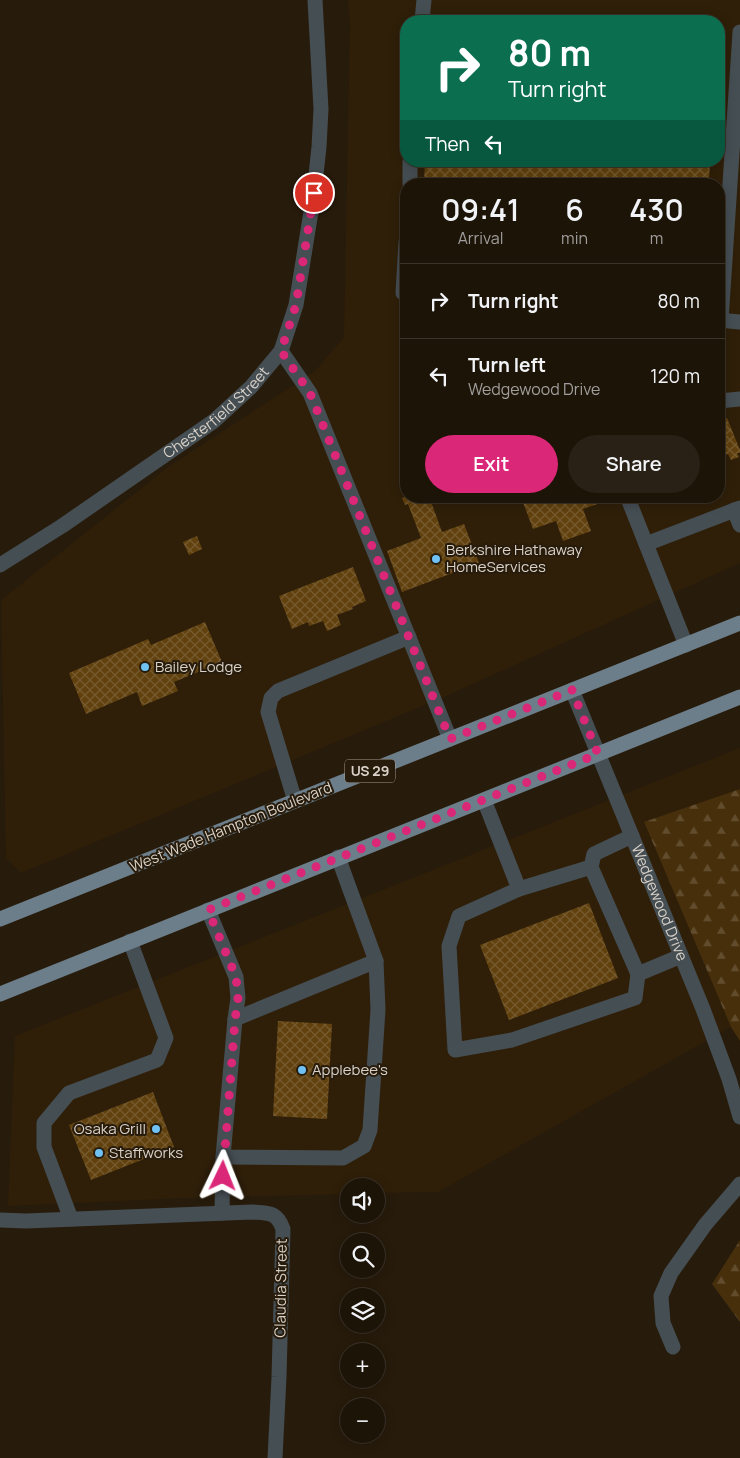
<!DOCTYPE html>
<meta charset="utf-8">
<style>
:root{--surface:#1d1408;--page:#2a2116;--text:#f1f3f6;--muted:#a09e9c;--line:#3b3329;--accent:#db2777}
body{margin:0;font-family:Manrope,sans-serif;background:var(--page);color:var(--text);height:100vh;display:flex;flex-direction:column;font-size:19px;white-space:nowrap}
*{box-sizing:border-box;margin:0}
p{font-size:16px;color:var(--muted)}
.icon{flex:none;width:28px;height:28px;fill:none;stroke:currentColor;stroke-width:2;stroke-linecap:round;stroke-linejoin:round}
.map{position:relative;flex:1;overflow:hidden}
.details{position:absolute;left:400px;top:178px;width:325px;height:325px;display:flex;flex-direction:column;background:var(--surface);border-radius:20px;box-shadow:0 2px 12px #0003,0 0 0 1px var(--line)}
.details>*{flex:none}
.banner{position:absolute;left:400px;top:15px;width:325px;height:152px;border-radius:20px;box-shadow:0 2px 12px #0003,0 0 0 1px var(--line);background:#0b6e4f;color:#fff;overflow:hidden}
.fabs{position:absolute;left:340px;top:1178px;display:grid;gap:10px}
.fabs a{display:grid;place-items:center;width:45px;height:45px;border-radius:50%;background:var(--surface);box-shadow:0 2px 12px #0003,0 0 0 1px var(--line);font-size:25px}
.pin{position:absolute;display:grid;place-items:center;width:42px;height:42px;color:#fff;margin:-21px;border:2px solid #fff;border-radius:50%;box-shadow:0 1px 5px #0007}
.me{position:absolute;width:55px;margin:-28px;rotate:2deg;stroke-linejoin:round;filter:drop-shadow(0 0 4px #0008)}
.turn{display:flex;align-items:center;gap:18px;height:105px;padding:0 25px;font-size:22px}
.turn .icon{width:65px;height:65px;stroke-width:2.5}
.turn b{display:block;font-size:35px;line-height:42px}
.then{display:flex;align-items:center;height:48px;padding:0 25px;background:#0003;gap:10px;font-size:19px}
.eta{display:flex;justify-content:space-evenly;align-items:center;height:85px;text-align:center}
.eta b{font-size:30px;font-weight:600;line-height:35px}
.primary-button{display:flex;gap:10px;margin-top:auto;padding:10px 25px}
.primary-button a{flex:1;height:58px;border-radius:30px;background:var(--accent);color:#fff;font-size:20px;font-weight:600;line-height:58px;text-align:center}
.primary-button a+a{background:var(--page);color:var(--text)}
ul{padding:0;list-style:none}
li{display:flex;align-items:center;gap:15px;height:75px;padding:0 25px;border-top:1px solid var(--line)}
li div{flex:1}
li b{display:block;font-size:19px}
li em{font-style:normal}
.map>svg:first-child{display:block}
.built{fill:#2f1f09;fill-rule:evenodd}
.forest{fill:url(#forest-firs)}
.building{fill:url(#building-cross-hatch)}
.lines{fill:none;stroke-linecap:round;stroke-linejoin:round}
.minor{stroke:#454e53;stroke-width:15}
.major{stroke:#6c7e8a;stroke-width:15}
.route{stroke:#db2777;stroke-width:9;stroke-dasharray:0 16.2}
.poi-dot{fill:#70c2f4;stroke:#271b0b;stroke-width:2}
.labels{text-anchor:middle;stroke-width:4;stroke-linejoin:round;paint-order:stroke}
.shield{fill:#271b0b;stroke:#a49a8f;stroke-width:1}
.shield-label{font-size:14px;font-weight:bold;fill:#d9d1c7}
.street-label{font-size:15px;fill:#d9d1c7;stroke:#271b0b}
.poi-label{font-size:15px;fill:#d9d1c7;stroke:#271b0b;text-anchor:start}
</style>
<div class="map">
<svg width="740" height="1458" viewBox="0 0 740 1458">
<defs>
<pattern id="forest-firs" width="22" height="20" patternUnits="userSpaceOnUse" patternTransform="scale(1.25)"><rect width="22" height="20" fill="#472f0b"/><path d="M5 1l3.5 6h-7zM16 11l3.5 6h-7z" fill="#614c2d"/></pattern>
<pattern id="building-cross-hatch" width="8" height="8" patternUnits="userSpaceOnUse" patternTransform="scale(1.25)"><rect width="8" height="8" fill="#61410e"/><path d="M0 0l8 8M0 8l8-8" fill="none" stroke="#775b30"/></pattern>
</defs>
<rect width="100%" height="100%" fill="#271b0b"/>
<g class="built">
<path d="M348 0H740V563L444 697 21 873 6 858 1 600 168 467 315 371 344 337 350 24ZM406 21H719V161H406ZM406 184H719V496H406Z"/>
<polygon points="740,748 740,789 644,823 731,1027 438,1192 376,1193 376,1186 349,1186 349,1194 184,1198 8,1206 15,1036"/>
</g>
<g class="forest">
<polygon points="740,789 740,1041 731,1027 644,822"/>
<polygon points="740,1240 740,1322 712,1284"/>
</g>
<g class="building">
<polygon points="425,161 710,161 709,182 697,182 697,184 424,184"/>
<polygon points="727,418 740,450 740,453 737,453 739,457 731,460 728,454 719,457 719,421"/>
<polygon points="406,476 406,496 429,496 442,532 464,524 479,563 402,592 387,551 421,538 408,504 405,505 402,498 405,497 399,479"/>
<polygon points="524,496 604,496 606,501 583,509 591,531 563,541 556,521 533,529 521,497"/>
<polygon points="197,536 202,549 189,555 183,542"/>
<polygon points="353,567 366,601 352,607 353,609 337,615 341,625 327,631 323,621 309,626 308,622 292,629 279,596"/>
<polygon points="205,622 222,662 174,682 178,691 142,706 137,692 86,714 69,673 148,639 151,645"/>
<polygon points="589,903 618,978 509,1020 480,945"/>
<polygon points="278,1021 332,1024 327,1119 273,1116"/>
<polygon points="153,1092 174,1147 91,1180 69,1125"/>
</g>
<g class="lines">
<g class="minor">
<polyline points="422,21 424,0"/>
<polyline points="410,184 410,161"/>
<polyline points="406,242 403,293 406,293"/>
<polyline points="719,320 740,322"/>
<polyline points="721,320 740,32"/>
<polyline points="281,351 310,393 450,739"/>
<polyline points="719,401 740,399"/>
<polyline points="627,496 686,645"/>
<polyline points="734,510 740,525"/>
<polyline points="646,544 740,508"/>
<path id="s1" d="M0 565 62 526 214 421 251 387 281 351 296 305 314 193 319 147 321 109 315 0"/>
<path id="s2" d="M572 690 703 1009 729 1079 740 1117"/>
<polyline points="484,800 519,889 591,867"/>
<polyline points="295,801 268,712 271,698 278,691 409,637"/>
<polyline points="632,836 594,854 591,867 638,974 681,956"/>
<polyline points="519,889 459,916 449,946 455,1050 512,1040 635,998 638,974"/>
<polyline points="208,910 236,977 238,998 235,1019 223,1157 343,1158 364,1146 370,1130 378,1010 376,961 338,857"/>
<polyline points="235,1019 376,961"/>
<polyline points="222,1213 223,1157"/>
<polyline points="71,1219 44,1147 44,1123 69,1093 157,1060 166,1038 130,941"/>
<path d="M0 1220 26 1221 252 1212C269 1213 277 1212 283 1229L279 1377 275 1458"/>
<polyline points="673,1347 663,1323 661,1296 671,1273 705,1225 740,1184"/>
</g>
<g class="major">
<polyline points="0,919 740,623"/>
<polyline points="0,994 740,697"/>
</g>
</g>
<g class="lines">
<polyline class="route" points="223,1176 235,1020 238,998 236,977 208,910 598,754 572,690 450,739 310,393 281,351 296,305 314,193"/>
</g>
<g class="poi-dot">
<circle cx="436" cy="559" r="5"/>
<circle cx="145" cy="667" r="5"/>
<circle cx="302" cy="1070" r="5"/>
<circle cx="156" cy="1129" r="5"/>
<circle cx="99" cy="1153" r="5"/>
</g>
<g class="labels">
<rect class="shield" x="345" y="759.5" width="50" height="23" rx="4"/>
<g class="shield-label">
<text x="370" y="776">US 29</text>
</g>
<g class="street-label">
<text dy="5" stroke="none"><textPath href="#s1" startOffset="265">Chesterfield Street</textPath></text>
<text transform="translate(231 827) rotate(-22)" y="5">West Wade Hampton Boulevard</text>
<text dy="5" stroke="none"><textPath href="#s2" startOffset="230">Wedgewood Drive</textPath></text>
<text transform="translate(281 1288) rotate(-89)" y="5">Claudia Street</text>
</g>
<g class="poi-label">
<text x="446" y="555">Berkshire Hathaway<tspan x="446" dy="17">HomeServices</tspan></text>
<text x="155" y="672">Bailey Lodge</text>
<text x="312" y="1075">Applebee's</text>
<text x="146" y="1134" text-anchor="end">Osaka Grill</text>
<text x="109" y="1158">Staffworks</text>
</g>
</g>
</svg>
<div class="fabs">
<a><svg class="icon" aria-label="sound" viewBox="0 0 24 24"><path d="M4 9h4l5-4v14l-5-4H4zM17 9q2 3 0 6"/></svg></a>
<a><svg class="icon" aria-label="search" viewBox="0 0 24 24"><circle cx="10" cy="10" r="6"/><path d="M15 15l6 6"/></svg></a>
<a><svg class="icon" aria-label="layers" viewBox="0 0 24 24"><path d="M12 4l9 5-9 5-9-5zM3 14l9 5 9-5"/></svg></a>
<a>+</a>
<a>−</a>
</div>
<div class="pin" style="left:314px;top:193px;background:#d93025"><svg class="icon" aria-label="arrive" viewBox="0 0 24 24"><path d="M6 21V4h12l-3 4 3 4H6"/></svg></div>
<svg class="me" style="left:223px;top:1176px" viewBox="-20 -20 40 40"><path d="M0-17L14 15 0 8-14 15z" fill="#db2777" stroke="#fff" stroke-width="4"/></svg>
<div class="banner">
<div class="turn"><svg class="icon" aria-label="right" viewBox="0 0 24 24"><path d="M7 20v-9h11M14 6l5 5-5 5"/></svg><div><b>80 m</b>Turn right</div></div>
<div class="then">Then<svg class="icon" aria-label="left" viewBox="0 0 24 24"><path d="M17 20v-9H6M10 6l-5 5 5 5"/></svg></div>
</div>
<section class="details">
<div class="eta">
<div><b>09:41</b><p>Arrival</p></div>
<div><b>6</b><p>min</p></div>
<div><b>430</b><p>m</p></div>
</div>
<ul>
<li><svg class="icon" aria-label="right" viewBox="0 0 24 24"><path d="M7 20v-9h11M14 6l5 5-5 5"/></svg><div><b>Turn right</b></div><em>80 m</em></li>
<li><svg class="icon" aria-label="left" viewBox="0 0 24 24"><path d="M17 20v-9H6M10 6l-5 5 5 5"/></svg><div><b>Turn left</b><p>Wedgewood Drive</p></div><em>120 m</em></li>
</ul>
<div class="primary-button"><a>Exit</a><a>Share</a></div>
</section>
</div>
